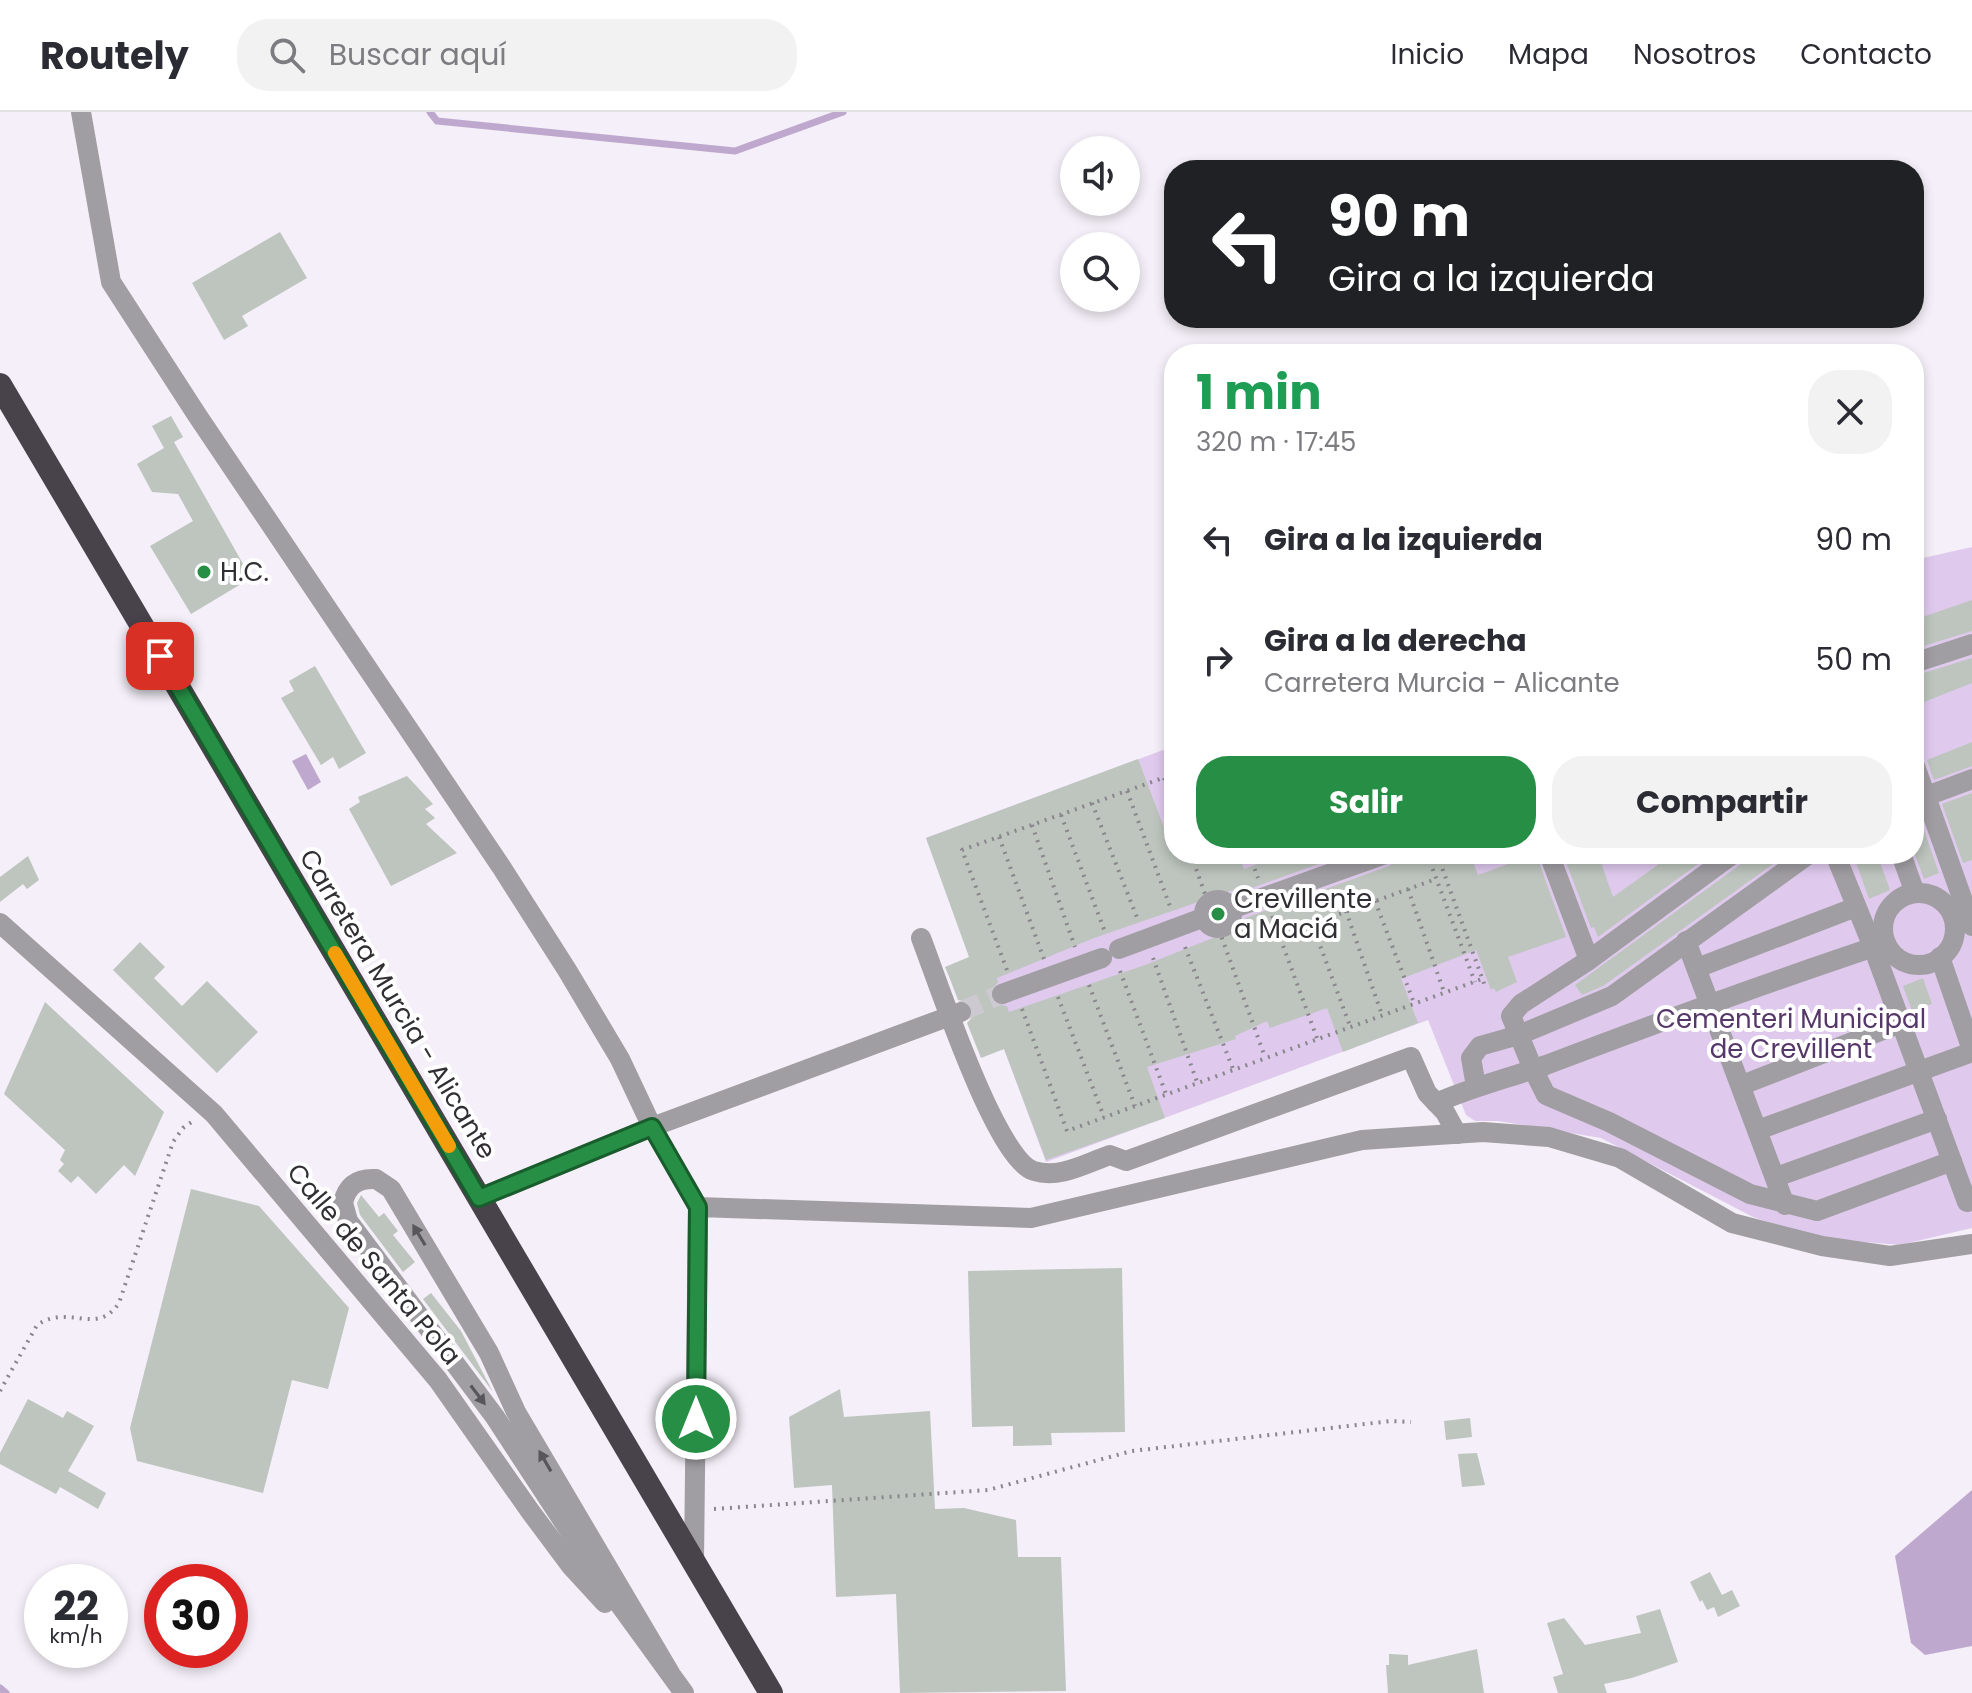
<!DOCTYPE html>
<html lang="es">
<meta charset="utf-8">
<style>
:root{--surface:#fff;--page:#f2f2f3;--text:#2b2b33;--muted:#7c7c81;--line:#e1e1e2;--accent:#268f45}
body{margin:0;font-family:Poppins,sans-serif;background:var(--page);color:var(--text);height:100vh;display:flex;flex-direction:column;font-size:30px;white-space:nowrap}
*{box-sizing:border-box;margin:0}
p{font-size:26px;color:var(--muted)}
.icon{flex:none;width:44px;height:44px;fill:none;stroke:currentColor;stroke-width:2;stroke-linecap:round;stroke-linejoin:round}
.map{position:relative;flex:1;overflow:hidden}
.sheet{position:absolute;left:1164px;top:232px;width:760px;height:520px;display:flex;flex-direction:column;background:var(--surface);border-radius:32px;box-shadow:0 4px 12px #0003}
.sheet>*{flex:none}
.hud{position:absolute;left:1164px;top:48px;width:760px;height:168px;border-radius:32px;box-shadow:0 4px 12px #0003;background:#202124;color:#fff;overflow:hidden}
.buttons{position:absolute;left:1060px;top:24px;display:grid;gap:16px}
.buttons a{display:grid;place-items:center;width:80px;height:80px;border-radius:50%;background:var(--surface);box-shadow:0 4px 12px #0003;font-size:40px}
.speed{position:absolute;left:24px;top:1452px;display:flex;gap:16px;font-size:40px;font-weight:700;text-align:center}
.speed>*{display:grid;place-content:center;width:104px;height:104px;border-radius:50%;background:var(--surface);box-shadow:0 4px 12px #0003;line-height:1}
.speed small{font-size:20px;font-weight:400}
.speed .limit{border:12px solid #d22;background:#fff;color:#111}
.pin{position:absolute;display:grid;place-items:center;width:68px;height:68px;color:#fff;margin:-34px;border-radius:16px;box-shadow:0 4px 12px #0006}
.me{position:absolute;width:88px;margin:-44px;rotate:0deg;stroke-linejoin:round;filter:drop-shadow(0 0 6px #0008)}
.turn{display:flex;align-items:center;gap:28px;height:168px;padding:0 32px;font-size:36px}
.turn .icon{width:104px;height:104px;stroke-width:2.5}
.turn b{display:block;font-size:56px;line-height:68px}
.round{display:grid;place-items:center;flex:none;width:84px;height:84px;border-radius:32px;background:var(--page)}
.head{display:flex;align-items:center;justify-content:space-between;height:136px;padding:0 32px}
h1{font-size:48px;font-weight:700;line-height:60px;color:#1e9e55}
.action{display:flex;gap:16px;margin-top:auto;padding:16px 32px}
.action a{flex:1;height:92px;border-radius:32px;background:var(--accent);color:#fff;font-size:32px;font-weight:700;line-height:92px;text-align:center}
.action a+a{background:var(--page);color:var(--text)}
ul{padding:0;list-style:none}
li{display:flex;align-items:center;gap:24px;height:120px;padding:0 32px}
li div{flex:1}
li b{display:block;font-size:30px}
li em{font-style:normal}
header{display:flex;align-items:center;gap:48px;box-sizing:border-box;height:112px;padding:0 40px;background:var(--surface);border-bottom:2px solid var(--line)}
header strong{font-size:38px}
nav{display:flex;gap:44px;margin-inline-start:auto;font-size:28px}
.search{width:560px;height:72px;background:var(--page);display:flex;align-items:center;gap:20px;box-sizing:border-box;padding:0 28px;border-radius:32px;color:var(--muted);font-size:30px}
.map>svg:first-child{display:block}
.green{fill:#dfcaed}
.water{fill:#bfa8ce}
.lines{fill:none;stroke-linecap:round;stroke-linejoin:round}
.stream{stroke:#bfa8ce;stroke-width:7}
.building{fill:#bdc5be}
.minor-tunnel{stroke:#cdc9d1;stroke-width:20;stroke-dasharray:20 10;stroke-linecap:butt}
.path{stroke:#89868c;stroke-width:4;stroke-dasharray:2 6;stroke-linecap:butt}
.minor{stroke:#a09ea2;stroke-width:20}
.highway{stroke:#48434b;stroke-width:24}
.oneway{fill:#58565a}
.route-casing{stroke:#195d2d;stroke-width:20}
.route{stroke:#268f45;stroke-width:14}
.slow{stroke:#f59e0b;stroke-width:14}
.poi-dot{fill:#268f45;stroke:#fff;stroke-width:3}
.labels{text-anchor:middle;stroke-width:8;stroke-linejoin:round;paint-order:stroke}
.poi-label{font-size:26px;fill:#312f33;stroke:#fff;text-anchor:start}
.street-label{font-size:26px;fill:#312f33;stroke:#fff}
.park-label{font-size:26px;fill:#563769;stroke:#fff}
</style>
<header>
<strong>Routely</strong>
<div class="search"><svg class="icon" aria-label="search" viewBox="0 0 24 24"><circle cx="10" cy="10" r="6"/><path d="M15 15l6 6"/></svg>Buscar aquí</div>
<nav><a>Inicio</a><a>Mapa</a><a>Nosotros</a><a>Contacto</a></nav>
</header>
<div class="map">
<svg width="1972" height="1581" viewBox="0 0 1972 1581">
<rect width="100%" height="100%" fill="#f4eff8"/>
<polygon class="green" points="1972,435 1972,1116 1900,1133 1831,1127 1786,1116 1753,1105 1601,1026 1498,1009 1475,1009 1466,1003 1428,908 1046,1050 926,726 1174,634 1174,742 1914,742 1914,448"/>
<g class="water">
<polygon points="306,642 321,670 308,678 292,649"/>
<polygon points="1972,1378 1972,1534 1925,1543 1911,1531 1895,1444"/>
</g>
<g class="lines">
<g class="stream">
<polyline points="430,0 437,9 735,39 843,0"/>
<polyline points="0,1576 6,1581"/>
</g>
</g>
<g class="building">
<polygon points="280,120 307,166 242,204 248,214 224,228 192,171"/>
<polygon points="171,304 183,325 174,330 251,466 191,502 150,434 193,409 178,382 152,380 137,352 164,336 152,314"/>
<polygon points="1972,488 1972,519 1914,537 1914,508"/>
<polygon points="1972,546 1972,571 1914,594 1914,564"/>
<polygon points="315,554 366,641 339,657 333,645 321,653 281,586 294,579 289,569"/>
<polygon points="1972,630 1972,654 1934,668 1927,648"/>
<polygon points="1138,647 1174,742 1238,742 1244,757 1283,742 1346,742 1235,782 1233,778 1094,826 997,866 998,870 989,880 994,892 1007,894 1009,900 1145,853 1248,812 1245,806 1389,754 1395,750 1398,742 1470,742 1478,763 1536,742 1566,825 1508,845 1517,870 1496,880 1494,876 1491,878 1476,838 1401,867 1418,911 1343,940 1327,896 1270,916 1267,909 1235,924 1236,927 1147,955 1165,1006 1046,1048 1004,937 981,946 967,911 974,903 973,895 969,890 958,888 950,867 945,855 969,845 926,726"/>
<polygon points="407,664 433,692 425,697 435,706 426,712 457,741 391,774 349,697 360,690 358,685"/>
<polygon points="1972,681 1972,748 1963,751 1942,692"/>
<polygon points="1914,701 1918,701 1939,761 1924,767 1914,740"/>
<polygon points="1563,742 1598,742 1613,785 1673,742 1704,742 1706,746 1598,825 1594,815 1591,816"/>
<polygon points="1749,742 1787,742 1603,874 1582,883 1575,873 1741,752"/>
<polygon points="1853,742 1877,742 1890,778 1869,787"/>
<polygon points="28,744 39,768 27,777 23,772 0,790 0,765"/>
<polygon points="140,830 165,855 154,866 182,894 207,869 258,920 217,961 113,858"/>
<polygon points="1923,866 1932,892 1912,899 1903,874"/>
<polygon points="45,890 164,1000 135,1064 124,1053 96,1082 78,1064 71,1071 58,1059 64,1052 60,1048 65,1038 4,982"/>
<polygon points="191,1077 259,1094 349,1196 328,1277 292,1268 263,1381 137,1349 130,1316"/>
<polygon points="361,1083 379,1105 384,1101 398,1119 393,1123 415,1150 403,1160 360,1103 357,1091"/>
<polygon points="1122,1156 1125,1320 1051,1321 1052,1333 1013,1334 1013,1314 972,1315 968,1159"/>
<polygon points="431,1181 461,1219 493,1280 423,1187"/>
<polygon points="840,1277 844,1305 930,1299 935,1397 964,1396 1016,1408 1018,1445 1061,1445 1066,1579 900,1581 896,1482 836,1485 832,1373 794,1376 789,1305"/>
<polygon points="28,1287 63,1306 67,1299 94,1314 68,1359 106,1381 98,1397 60,1375 56,1382 0,1352 0,1341"/>
<polygon points="1470,1306 1472,1325 1446,1328 1444,1309"/>
<polygon points="1477,1341 1485,1373 1462,1375 1458,1342"/>
<polygon points="1710,1460 1722,1483 1732,1478 1740,1494 1718,1505 1714,1495 1707,1498 1702,1488 1700,1490 1690,1470"/>
<polygon points="1660,1497 1678,1550 1632,1566 1604,1572 1607,1581 1558,1581 1553,1565 1563,1562 1547,1511 1564,1506 1585,1533 1641,1521 1636,1504"/>
<polygon points="1477,1537 1484,1581 1388,1581 1386,1553 1389,1553 1389,1542 1408,1543 1408,1553"/>
</g>
<g class="lines">
<polyline class="minor-tunnel" points="962,899 1002,882"/>
<g class="path">
<polyline points="1164,666 1174,693"/>
<polyline points="1127,679 1171,797"/>
<polyline points="1092,691 1138,808"/>
<polyline points="1061,703 1105,820"/>
<polyline points="1032,713 1075,835"/>
<polyline points="999,725 1044,847"/>
<polyline points="1191,742 1206,785"/>
<polyline points="1249,742 1258,766"/>
<polyline points="1427,742 1475,870"/>
<polyline points="1437,742 1485,874"/>
<polyline points="1251,745 1260,742"/>
<polyline points="1408,777 1444,880"/>
<polyline points="1375,789 1414,891"/>
<polyline points="1346,799 1382,903"/>
<polyline points="1272,804 1317,926"/>
<polyline points="1312,812 1350,914"/>
<polyline points="1219,818 1265,945"/>
<polyline points="1279,824 1436,767"/>
<polyline points="1185,835 1233,957"/>
<polyline points="1153,846 1197,970"/>
<polyline points="1007,858 962,738 1174,662"/>
<polyline points="1120,859 1166,982"/>
<polyline points="1089,873 1135,994"/>
<polyline points="1058,885 1104,1005"/>
<polyline points="1022,897 1067,1019 1482,867"/>
<path d="M0 1279 37 1213C70 1191 96 1225 119 1191L173 1030 183 1016 193 1009"/>
<polyline points="714,1397 988,1378 1132,1339 1391,1309 1411,1310"/>
</g>
<g class="minor">
<polyline points="81,0 111,170 197,303 502,756 567,858 620,947 652,1015 698,1095"/>
<polyline points="1914,551 1972,532"/>
<polyline points="1914,651 1972,814"/>
<polyline points="1916,688 1972,667"/>
<polyline points="1549,742 1589,848"/>
<polyline points="1733,742 1589,848 1521,892 1511,904 1533,957 1546,983 1609,1010 1750,1082 1817,1099 1952,1049"/>
<polyline points="1835,742 1873,835 1967,1090"/>
<polyline points="1901,742 1915,781"/>
<circle cx="1919" cy="817" r="36"/>
<circle cx="1218" cy="802" r="14"/>
<polyline points="1231,797 1385,742"/>
<polyline points="0,811 214,1002 438,1268 530,1399 571,1454 605,1491"/>
<path d="M921 826C937 867 996 1048 1034 1059 1060 1067 1086 1051 1110 1043L1126 1049 1411 945 1427 981 1445 1000 1457 1022"/>
<polyline points="1686,829 1785,1093"/>
<polyline points="1119,837 1205,805"/>
<polyline points="1940,845 1972,938"/>
<polyline points="1697,856 1856,795"/>
<polyline points="1002,882 1102,846"/>
<polyline points="1742,973 1901,911"/>
<polyline points="1476,974 1471,946 1480,934 1519,923 1612,884 1809,742"/>
<path d="M1436 991C1472 975 1509 966 1546 953 1659 910 1772 869 1886 831"/>
<polyline points="1758,1018 1972,940"/>
<polyline points="1776,1065 1937,1007"/>
<polyline points="479,1086 652,1015 961,900"/>
<polyline points="694,1449 698,1095 1031,1106 1362,1028 1483,1020 1549,1025 1620,1046 1732,1111 1822,1134 1890,1144 1972,1132"/>
<path d="M670 1561 516 1300 489 1241 391 1077 376 1067C358 1066 347 1073 343 1091L348 1109 495 1305 599 1464 684 1581"/>
</g>
<polyline class="highway" points="0,273 771,1581"/>
</g>
<defs><path id="oneway-solid" d="M-6-.8H1V-3.2L6.5 0L1 3.2V.8H-6Z" transform="scale(2)"/></defs>
<g class="oneway">
<use href="#oneway-solid" transform="translate(419 1123) rotate(-121)"/>
<use href="#oneway-solid" transform="translate(478 1283) rotate(53)"/>
<use href="#oneway-solid" transform="translate(545 1349) rotate(-120)"/>
</g>
<g class="lines">
<defs>
<polyline id="route" points="160,544 479,1086 652,1015 698,1095 696,1307"/>
</defs>
<use href="#route" class="route-casing"/>
<use href="#route" class="route"/>
<polyline class="slow" points="335,841 449,1034"/>
</g>
<g class="poi-dot">
<circle cx="204" cy="460" r="8"/>
<circle cx="1218" cy="802" r="8"/>
</g>
<g class="labels">
<g class="poi-label">
<text x="220" y="469">H.C.</text>
<text x="1234" y="796">Crevillente<tspan x="1234" dy="30">a Maciá</tspan></text>
</g>
<g class="street-label">
<text transform="translate(398 892) rotate(59)" y="9">Carretera Murcia - Alicante</text>
<text transform="translate(374 1152) rotate(50)" y="9">Calle de Santa Pola</text>
</g>
<g class="park-label">
<text x="1791" y="916">Cementeri Municipal<tspan x="1791" dy="30">de Crevillent</tspan></text>
</g>
</g>
</svg>
<div class="buttons">
<a><svg class="icon" aria-label="sound" viewBox="0 0 24 24"><path d="M4 9h4l5-4v14l-5-4H4zM17 9q2 3 0 6"/></svg></a>
<a><svg class="icon" aria-label="search" viewBox="0 0 24 24"><circle cx="10" cy="10" r="6"/><path d="M15 15l6 6"/></svg></a>
</div>
<div class="speed"><div>22<small>km/h</small></div><div class="limit">30</div></div>
<div class="pin" style="left:160px;top:544px;background:#d93025"><svg class="icon" aria-label="arrive" viewBox="0 0 24 24"><path d="M6 21V4h12l-3 4 3 4H6"/></svg></div>
<svg class="me" style="left:696px;top:1307px" viewBox="-20 -20 40 40"><circle r="17" fill="#268f45" stroke="#fff" stroke-width="3"/><path d="M0-11L8 9 0 5-8 9z" fill="#fff"/></svg>
<div class="hud">
<div class="turn"><svg class="icon" aria-label="left" viewBox="0 0 24 24"><path d="M17 20v-9H6M10 6l-5 5 5 5"/></svg><div><b>90 m</b>Gira a la izquierda</div></div>
</div>
<section class="sheet">
<div class="head"><div><h1>1 min</h1><p>320 m · 17:45</p></div><a class="round"><svg class="icon" aria-label="close" viewBox="0 0 24 24"><path d="M6 6l12 12M18 6L6 18"/></svg></a></div>
<ul>
<li><svg class="icon" aria-label="left" viewBox="0 0 24 24"><path d="M17 20v-9H6M10 6l-5 5 5 5"/></svg><div><b>Gira a la izquierda</b></div><em>90 m</em></li>
<li><svg class="icon" aria-label="right" viewBox="0 0 24 24"><path d="M7 20v-9h11M14 6l5 5-5 5"/></svg><div><b>Gira a la derecha</b><p>Carretera Murcia - Alicante</p></div><em>50 m</em></li>
</ul>
<div class="action"><a>Salir</a><a>Compartir</a></div>
</section>
</div>
